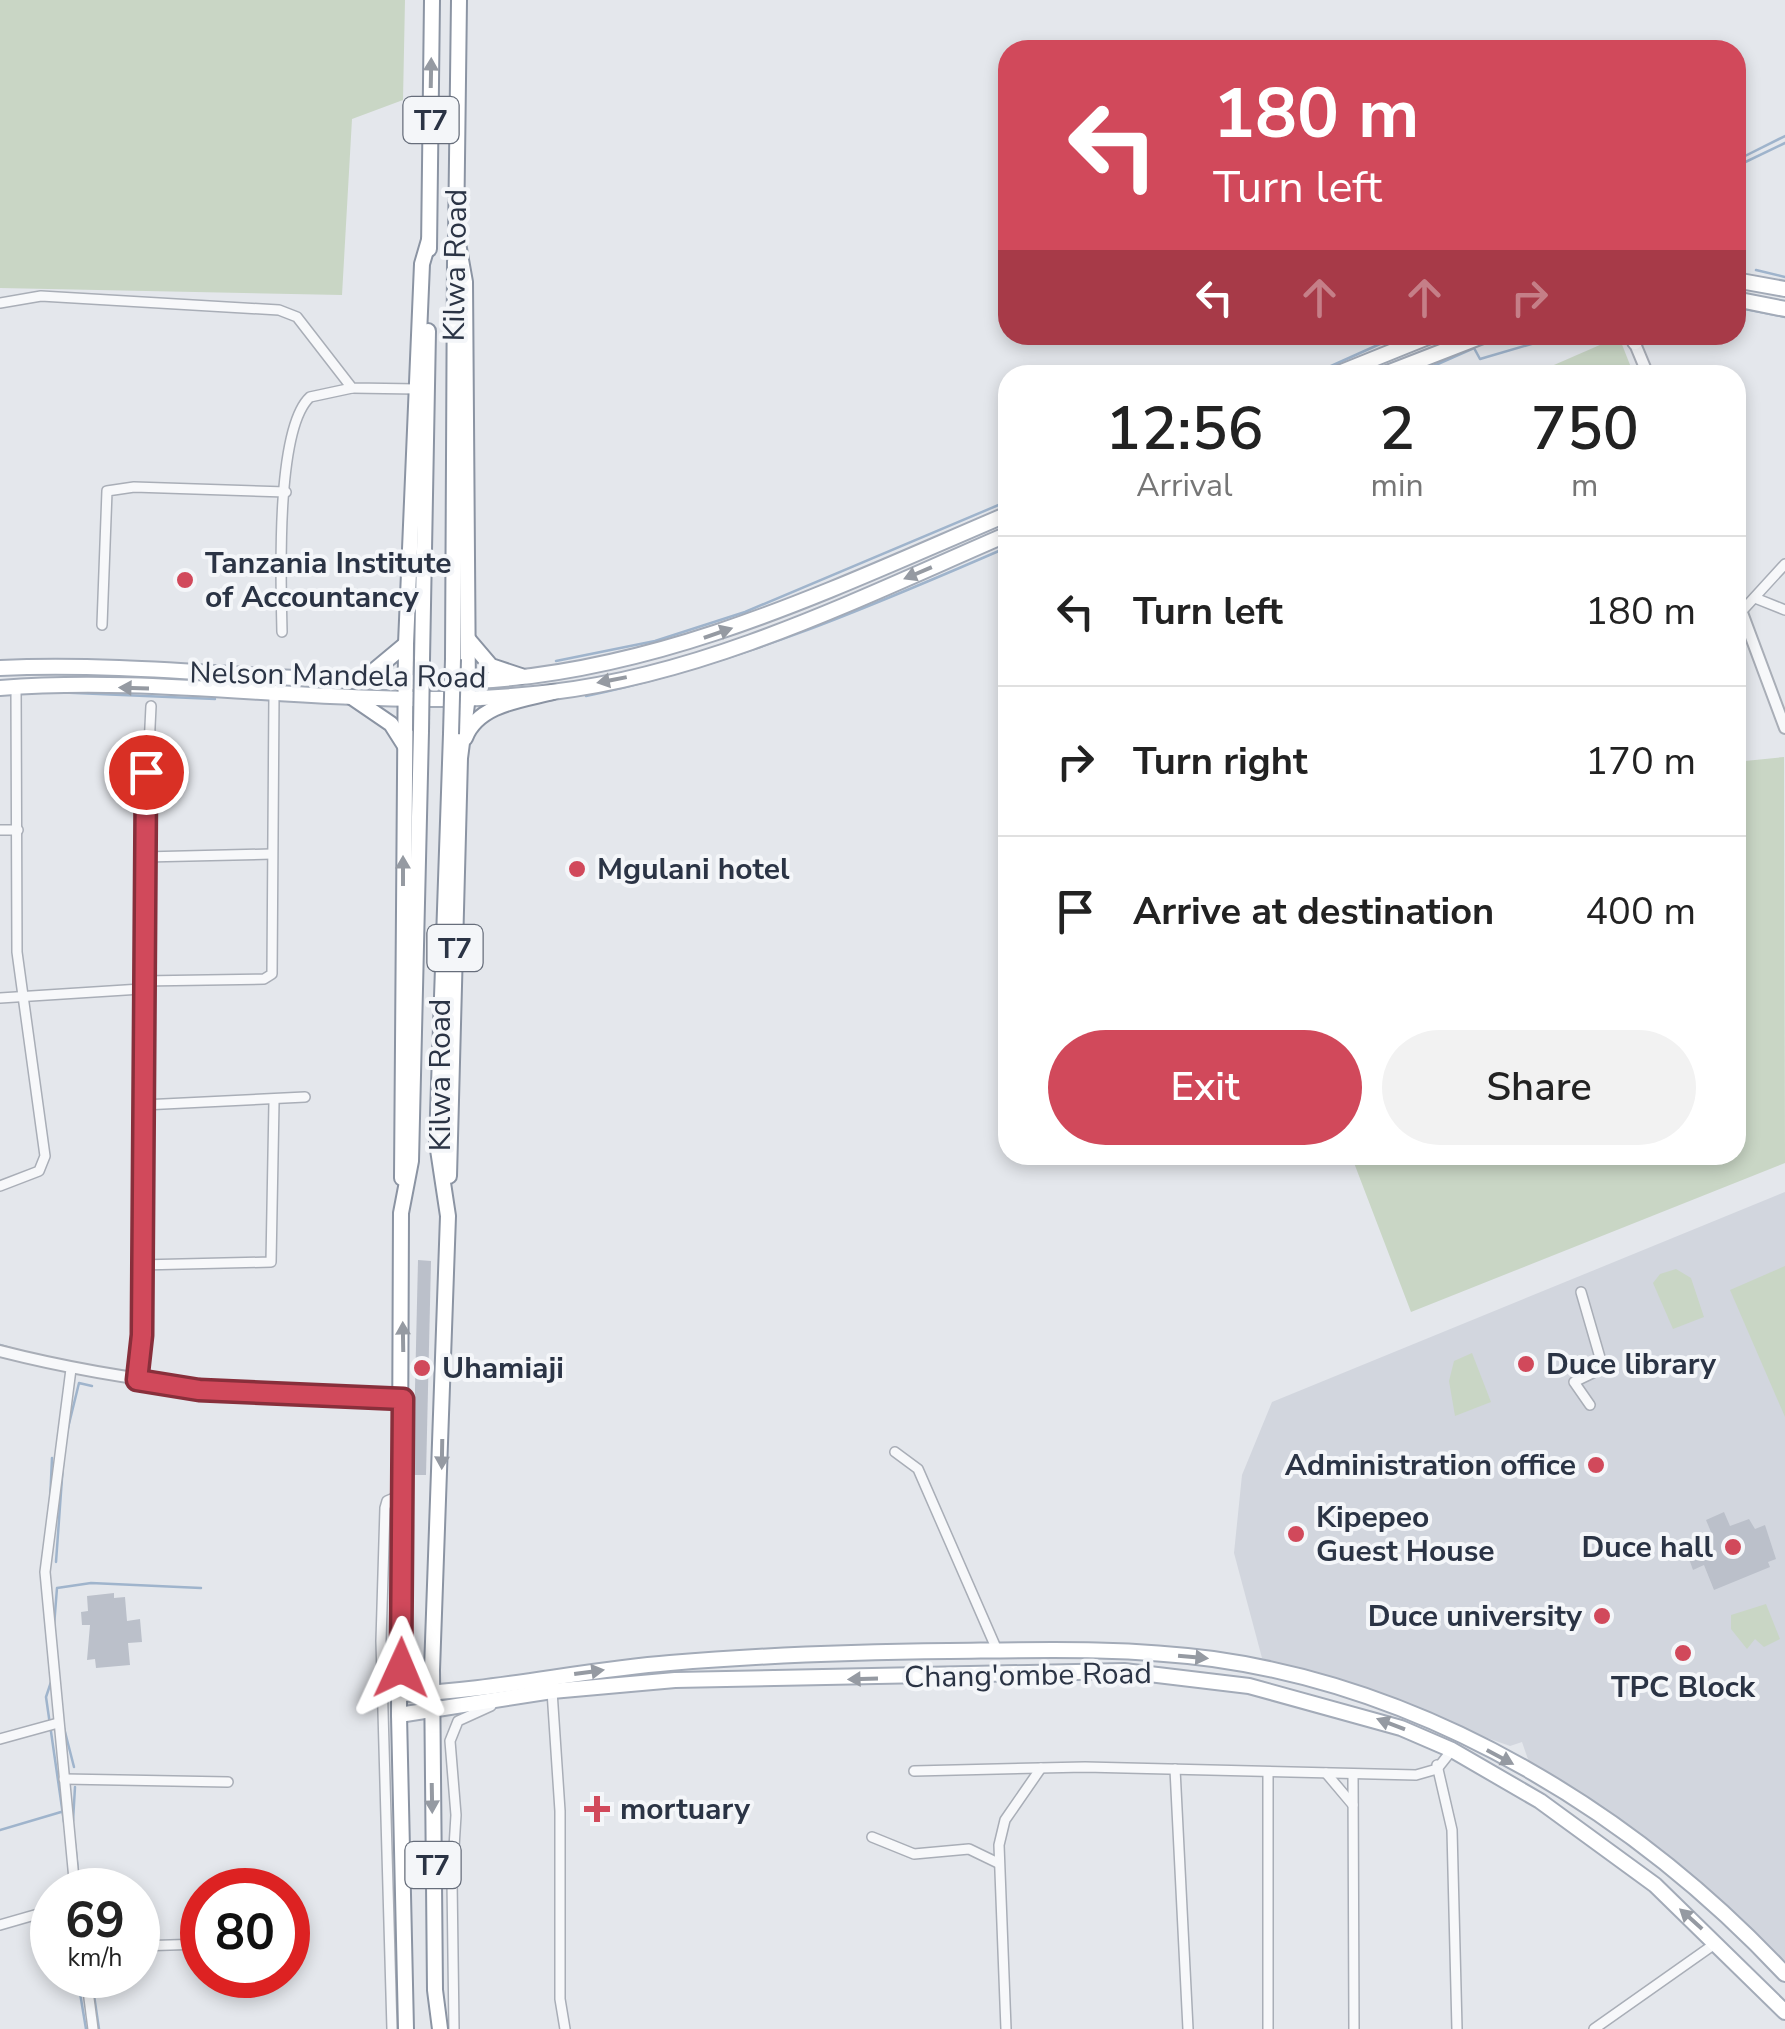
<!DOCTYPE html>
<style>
:root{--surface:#fff;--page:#f2f2f2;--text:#222;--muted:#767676;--line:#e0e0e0;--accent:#d1495b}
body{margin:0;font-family:"Nunito Sans",sans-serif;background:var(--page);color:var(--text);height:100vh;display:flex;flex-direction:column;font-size:38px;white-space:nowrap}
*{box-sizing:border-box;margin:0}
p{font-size:32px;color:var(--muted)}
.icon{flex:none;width:55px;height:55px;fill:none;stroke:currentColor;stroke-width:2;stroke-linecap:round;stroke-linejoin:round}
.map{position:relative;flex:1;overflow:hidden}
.side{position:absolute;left:998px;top:365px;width:748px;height:800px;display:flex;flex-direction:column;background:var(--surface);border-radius:30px;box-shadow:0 5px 15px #0003}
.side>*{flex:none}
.top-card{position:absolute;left:998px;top:40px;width:748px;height:305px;border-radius:30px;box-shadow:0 5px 15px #0003;background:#d1495b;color:#fff;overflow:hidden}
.speed{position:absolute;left:30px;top:1868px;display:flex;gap:20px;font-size:50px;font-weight:700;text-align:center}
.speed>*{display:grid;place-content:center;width:130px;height:130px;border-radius:50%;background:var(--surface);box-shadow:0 5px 15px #0003;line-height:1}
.speed small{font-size:25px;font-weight:400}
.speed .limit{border:15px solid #d22;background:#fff;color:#111}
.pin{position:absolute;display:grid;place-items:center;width:85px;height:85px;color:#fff;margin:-42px;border:5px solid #fff;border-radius:50%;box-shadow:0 2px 10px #0007}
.me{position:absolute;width:110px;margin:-55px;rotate:1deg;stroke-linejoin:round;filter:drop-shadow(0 0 8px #0008)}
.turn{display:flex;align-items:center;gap:35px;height:210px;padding:0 50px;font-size:45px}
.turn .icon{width:130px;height:130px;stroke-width:2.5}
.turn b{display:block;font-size:70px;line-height:85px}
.lanes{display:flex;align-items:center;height:95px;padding:0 50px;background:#0003;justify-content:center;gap:50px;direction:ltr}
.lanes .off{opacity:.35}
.eta{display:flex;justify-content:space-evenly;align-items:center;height:170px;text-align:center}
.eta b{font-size:60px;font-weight:600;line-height:70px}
.primary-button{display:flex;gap:20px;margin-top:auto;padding:20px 50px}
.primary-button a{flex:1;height:115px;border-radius:60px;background:var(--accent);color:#fff;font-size:40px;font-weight:600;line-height:115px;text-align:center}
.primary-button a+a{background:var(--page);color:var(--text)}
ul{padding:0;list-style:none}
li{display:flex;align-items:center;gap:30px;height:150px;padding:0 50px;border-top:2px solid var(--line)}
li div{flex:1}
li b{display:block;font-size:38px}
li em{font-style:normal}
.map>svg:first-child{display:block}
.built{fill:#d2d6de}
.green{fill:#c9d6c5}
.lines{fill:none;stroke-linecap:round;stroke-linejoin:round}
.stream{stroke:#9fb4cc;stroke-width:2.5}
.building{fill:#bbc0ca}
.minor-casing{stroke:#a9aeb7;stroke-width:12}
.tertiary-casing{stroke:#a9aeb7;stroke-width:14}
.primary-casing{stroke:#a3abb8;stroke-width:18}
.trunk-casing{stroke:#8b94a3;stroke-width:18}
.minor{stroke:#f7f8fa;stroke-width:9}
.tertiary{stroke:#f7f8fa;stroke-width:10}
.primary{stroke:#fff;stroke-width:14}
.trunk{stroke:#fff;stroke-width:14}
.trunk-bridge-casing{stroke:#8b94a3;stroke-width:18;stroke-linecap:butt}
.trunk-bridge{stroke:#fff;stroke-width:14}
.oneway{fill:#959aa2}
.route-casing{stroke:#882f3b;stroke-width:25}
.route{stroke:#d1495b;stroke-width:18}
.poi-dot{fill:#d1495b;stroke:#f4f6f9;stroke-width:4}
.labels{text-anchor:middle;stroke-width:8;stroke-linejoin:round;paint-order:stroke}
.shield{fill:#f4f6f9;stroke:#676e7b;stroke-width:2.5}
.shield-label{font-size:28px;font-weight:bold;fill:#2b3445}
.street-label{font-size:30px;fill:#2b3445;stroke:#f4f6f9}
.poi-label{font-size:30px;font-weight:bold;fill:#2b3445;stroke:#f4f6f9;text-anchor:start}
</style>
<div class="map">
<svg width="1785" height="2029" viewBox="0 0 1785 2029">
<rect width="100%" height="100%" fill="#e4e7ec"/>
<polygon class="built" points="1785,1192 1785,1970 1747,1927 1641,1836 1530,1765 1522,1742 1510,1746 1262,1658 1234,1553 1242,1475 1272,1402"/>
<g class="green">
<polygon points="0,0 405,0 403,100 352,119 342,295 0,288"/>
<polygon points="1609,341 1621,342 1634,375 1531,375"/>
<polygon points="1784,757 1785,1163 1411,1312 1351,1155 1735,1155 1735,762"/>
<polygon points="1785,1266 1785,1417 1730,1290"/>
<polygon points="1676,1269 1691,1278 1704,1317 1673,1329 1653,1283 1660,1274"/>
<polygon points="1472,1353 1491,1402 1455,1416 1449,1381 1454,1361"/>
<polygon points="1766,1604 1780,1639 1764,1647 1755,1639 1747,1649 1731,1629 1731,1615"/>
</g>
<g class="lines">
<g class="stream">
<polyline points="1735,161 1785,136"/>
<polyline points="1735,167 1785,143"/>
<polyline points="1756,270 1785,277"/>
<polyline points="1735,307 1785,317"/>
<polyline points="1311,375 1400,335"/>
<polyline points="1413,375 1474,348 1480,359 1562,335"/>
<polyline points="556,661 655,641 745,612 1008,501"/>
<polyline points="52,692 215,699"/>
<path d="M586 696C734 665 870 607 1008 547"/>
<polyline points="0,1345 10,1348"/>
<polyline points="67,1432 79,1383 92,1386"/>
<polyline points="50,1502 52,1458"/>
<polyline points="56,1562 63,1464"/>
<polyline points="45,1617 50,1669"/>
<polyline points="54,1626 57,1588 91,1583 201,1588"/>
<polyline points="51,1682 46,1697 64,1822"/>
<polyline points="64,1728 74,1767"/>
<polyline points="73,1821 75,1787"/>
<polyline points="0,1830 61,1812"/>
<polyline points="75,1844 80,1890"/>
<polyline points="77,1975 86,2029"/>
<polyline points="91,1975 99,2029"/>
</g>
</g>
<g class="building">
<polygon points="418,1260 431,1261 426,1475 413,1475"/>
<polygon points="1724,1512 1730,1526 1749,1519 1755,1529 1765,1525 1776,1559 1768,1562 1770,1567 1714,1590 1704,1565 1693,1570 1688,1556 1697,1553 1691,1540 1711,1532 1706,1520"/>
<polygon points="114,1593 114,1598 125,1597 127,1621 140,1619 142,1642 128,1643 130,1665 96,1668 95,1659 87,1660 90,1625 82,1625 81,1612 88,1611 87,1596"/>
</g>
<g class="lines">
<defs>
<g id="minor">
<polyline points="0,303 41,296 279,310 297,317 352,388 417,389"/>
<polyline points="1755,598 1785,610"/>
<polyline points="1742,611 1785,564"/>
<polyline points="102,625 107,491 134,487 286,492"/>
<path d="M282 632C281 583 275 429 310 397L352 388"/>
<polyline points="0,830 18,830"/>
<polyline points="144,857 272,854"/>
<polyline points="142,981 264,979 272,974 274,694"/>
<polyline points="0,998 141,989"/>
<polyline points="143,1105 305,1097"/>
<polyline points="0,1186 39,1171 45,1156 17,952 16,687"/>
<polyline points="140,1265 271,1262 274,1102"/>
<polyline points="1581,1292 1603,1368 1574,1382 1590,1405"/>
<polyline points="71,1369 45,1572 75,1890"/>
<polyline points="137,1379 142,1335 142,892 151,706"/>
<polyline points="895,1452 918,1469 997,1650"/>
<polyline points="552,1691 560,1811 560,1999 565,2029"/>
<polyline points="0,1739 58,1723"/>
<polyline points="1437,1765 1452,1830 1457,2029"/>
<polyline points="1175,1769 1188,2029"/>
<polyline points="914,1771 1085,1767 1416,1775 1437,1769 1452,1750"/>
<polyline points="1268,1773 1268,2029"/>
<polyline points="1326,1773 1353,1805"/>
<polyline points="1353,1774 1354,2029"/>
<polyline points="64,1779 228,1782"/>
<polyline points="872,1837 914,1854 969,1849 998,1863"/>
<polyline points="0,1925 52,1910"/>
<polyline points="138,1946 202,1944"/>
<polyline points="86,1975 93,2029"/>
<polyline points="392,2029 381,1641 385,1508 387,1501 401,1495"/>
<polyline points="454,2029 452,1880 456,1815 450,1741 458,1721 491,1706"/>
<polyline points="1006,2029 999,1845 1005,1820 1041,1768"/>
<polyline points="1594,2029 1716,1943"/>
</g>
<g id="tertiary">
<polyline points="1633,339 1648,375"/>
<polyline points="1735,594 1785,728"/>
<path d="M0 1351C133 1385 267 1396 403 1399"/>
</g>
<g id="primary">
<polyline points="1735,280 1785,289"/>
<polyline points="1735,299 1785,309"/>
<polyline points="1635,342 1637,335"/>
<polyline points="1334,375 1433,335"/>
<polyline points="1382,375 1485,335"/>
<path d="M0 668C159 661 317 688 476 681 666 671 836 587 1008 514"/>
<path d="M0 688C183 673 368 715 552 692 711 673 862 597 1008 534"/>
<path d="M400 1694C490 1692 579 1670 670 1663 763 1655 856 1652 949 1651 1038 1650 1125 1647 1213 1659 1433 1690 1636 1815 1785 1974"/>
<polyline points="399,1715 552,1691 675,1680 1124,1671 1249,1686 1401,1728 1452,1750 1540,1801 1655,1885 1785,2012"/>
</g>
<g id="trunk">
<polyline points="456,239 459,0"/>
<polyline points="429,249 432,0"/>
<polyline points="468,639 491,666 521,676"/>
<polyline points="453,659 455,261"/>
<polyline points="422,660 428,331"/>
<polyline points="347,681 370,674 406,644"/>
<polyline points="353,698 391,724 405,746"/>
<path d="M465 738C478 704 522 700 553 692"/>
<polyline points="449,1176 460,758 468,696 465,282 456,232"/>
<polyline points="402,1178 406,644 422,264 429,240"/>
<polyline points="406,2029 399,1715 401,1213 411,1161 421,731"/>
<polyline points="440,2029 435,1990 432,1670 448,1216 437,1143 451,734"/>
</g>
</defs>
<use href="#minor" class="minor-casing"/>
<use href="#tertiary" class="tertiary-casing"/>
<use href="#primary" class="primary-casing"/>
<use href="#trunk" class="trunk-casing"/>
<use href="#minor" class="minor"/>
<use href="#tertiary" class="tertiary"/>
<use href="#primary" class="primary"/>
<use href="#trunk" class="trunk"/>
<defs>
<g id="trunk-bridge">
<polyline points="421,731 422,660"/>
<polyline points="451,734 453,659"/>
</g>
</defs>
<use href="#trunk-bridge" class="trunk-bridge-casing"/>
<use href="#trunk-bridge" class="trunk-bridge"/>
</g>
<defs><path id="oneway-solid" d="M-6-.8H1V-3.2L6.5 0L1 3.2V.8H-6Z" transform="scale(2.5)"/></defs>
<g class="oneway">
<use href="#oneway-solid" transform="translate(431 73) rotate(-89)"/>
<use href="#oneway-solid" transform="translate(918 573) rotate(157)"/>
<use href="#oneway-solid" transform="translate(718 633) rotate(-19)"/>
<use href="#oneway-solid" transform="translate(612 680) rotate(169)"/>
<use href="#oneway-solid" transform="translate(134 688) rotate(-178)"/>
<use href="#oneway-solid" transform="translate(403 871) rotate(-90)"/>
<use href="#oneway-solid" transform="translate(403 1337) rotate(-91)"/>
<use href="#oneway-solid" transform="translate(442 1454) rotate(91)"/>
<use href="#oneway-solid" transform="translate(1193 1657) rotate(5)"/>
<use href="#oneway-solid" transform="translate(589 1672) rotate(-8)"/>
<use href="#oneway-solid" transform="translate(863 1679) rotate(178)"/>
<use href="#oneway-solid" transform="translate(1391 1724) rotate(-159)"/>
<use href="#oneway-solid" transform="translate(1500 1757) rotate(28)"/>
<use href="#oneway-solid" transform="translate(432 1798) rotate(89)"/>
<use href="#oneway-solid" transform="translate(1691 1919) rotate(-138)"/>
</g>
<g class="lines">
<defs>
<polyline id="route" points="146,772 142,1335 137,1380 199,1390 403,1399 401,1668"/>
</defs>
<use href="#route" class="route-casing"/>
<use href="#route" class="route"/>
</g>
<g class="poi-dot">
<circle cx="185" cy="580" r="10"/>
<circle cx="577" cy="869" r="10"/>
<circle cx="1526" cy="1364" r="10"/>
<circle cx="422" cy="1368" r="10"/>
<circle cx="1596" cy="1465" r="10"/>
<circle cx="1296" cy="1534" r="10"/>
<circle cx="1733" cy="1547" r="10"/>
<circle cx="1602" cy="1616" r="10"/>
<circle cx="1683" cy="1653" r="10"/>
<path d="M592 1794h10v10h10v10h-10v10h-10v-10h-10v-10h10z"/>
</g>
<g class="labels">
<g class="shield">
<rect x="403.5" y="97" width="55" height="46" rx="8"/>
<rect x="427.5" y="925" width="55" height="46" rx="8"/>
<rect x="405.5" y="1842" width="55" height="46" rx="8"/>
</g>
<g class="shield-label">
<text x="431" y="130">T7</text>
<text x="455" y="958">T7</text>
<text x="433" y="1875">T7</text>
</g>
<g class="street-label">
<text transform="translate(455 265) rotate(-89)" y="10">Kilwa Road</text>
<text transform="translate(338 675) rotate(1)" y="10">Nelson Mandela Road</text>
<text transform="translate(440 1075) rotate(-90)" y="10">Kilwa Road</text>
<text transform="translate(1028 1675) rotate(-1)" y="10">Chang'ombe Road</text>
</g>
<g class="poi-label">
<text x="205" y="573">Tanzania Institute<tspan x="205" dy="34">of Accountancy</tspan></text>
<text x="597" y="879">Mgulani hotel</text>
<text x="1546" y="1374">Duce library</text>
<text x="442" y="1378">Uhamiaji</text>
<text x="1576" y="1475" text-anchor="end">Administration office</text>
<text x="1316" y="1527">Kipepeo<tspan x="1316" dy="34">Guest House</tspan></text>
<text x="1713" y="1557" text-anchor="end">Duce hall</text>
<text x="1582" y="1626" text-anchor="end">Duce university</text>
<text x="1683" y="1697" text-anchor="middle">TPC Block</text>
<text x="620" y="1819">mortuary</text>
</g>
</g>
</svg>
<div class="speed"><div>69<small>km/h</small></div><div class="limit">80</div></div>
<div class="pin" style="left:146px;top:772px;background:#d93025"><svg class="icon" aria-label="arrive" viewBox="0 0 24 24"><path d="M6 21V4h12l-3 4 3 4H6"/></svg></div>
<svg class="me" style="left:401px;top:1668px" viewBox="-20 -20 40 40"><path d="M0-17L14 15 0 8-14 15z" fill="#d1495b" stroke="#fff" stroke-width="4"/></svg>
<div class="top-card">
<div class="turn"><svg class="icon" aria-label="left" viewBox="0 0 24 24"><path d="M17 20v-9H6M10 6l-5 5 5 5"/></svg><div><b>180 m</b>Turn left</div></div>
<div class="lanes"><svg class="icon" aria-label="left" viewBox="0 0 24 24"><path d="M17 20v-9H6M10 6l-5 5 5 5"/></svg><svg class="icon off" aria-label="ahead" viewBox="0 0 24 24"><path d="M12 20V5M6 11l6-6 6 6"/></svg><svg class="icon off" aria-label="ahead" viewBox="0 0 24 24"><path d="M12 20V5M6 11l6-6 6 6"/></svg><svg class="icon off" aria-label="right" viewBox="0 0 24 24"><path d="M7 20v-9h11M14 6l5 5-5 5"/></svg></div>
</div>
<section class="side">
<div class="eta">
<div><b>12:56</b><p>Arrival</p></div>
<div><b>2</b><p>min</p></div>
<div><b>750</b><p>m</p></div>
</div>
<ul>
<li><svg class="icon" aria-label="left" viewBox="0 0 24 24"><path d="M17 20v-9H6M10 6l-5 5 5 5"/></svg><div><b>Turn left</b></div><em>180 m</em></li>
<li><svg class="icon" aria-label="right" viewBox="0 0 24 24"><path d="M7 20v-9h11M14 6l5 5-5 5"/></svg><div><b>Turn right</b></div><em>170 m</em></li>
<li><svg class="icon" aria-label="arrive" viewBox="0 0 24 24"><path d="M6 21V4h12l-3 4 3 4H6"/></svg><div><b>Arrive at destination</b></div><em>400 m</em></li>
</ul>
<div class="primary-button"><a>Exit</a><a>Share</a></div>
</section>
</div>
